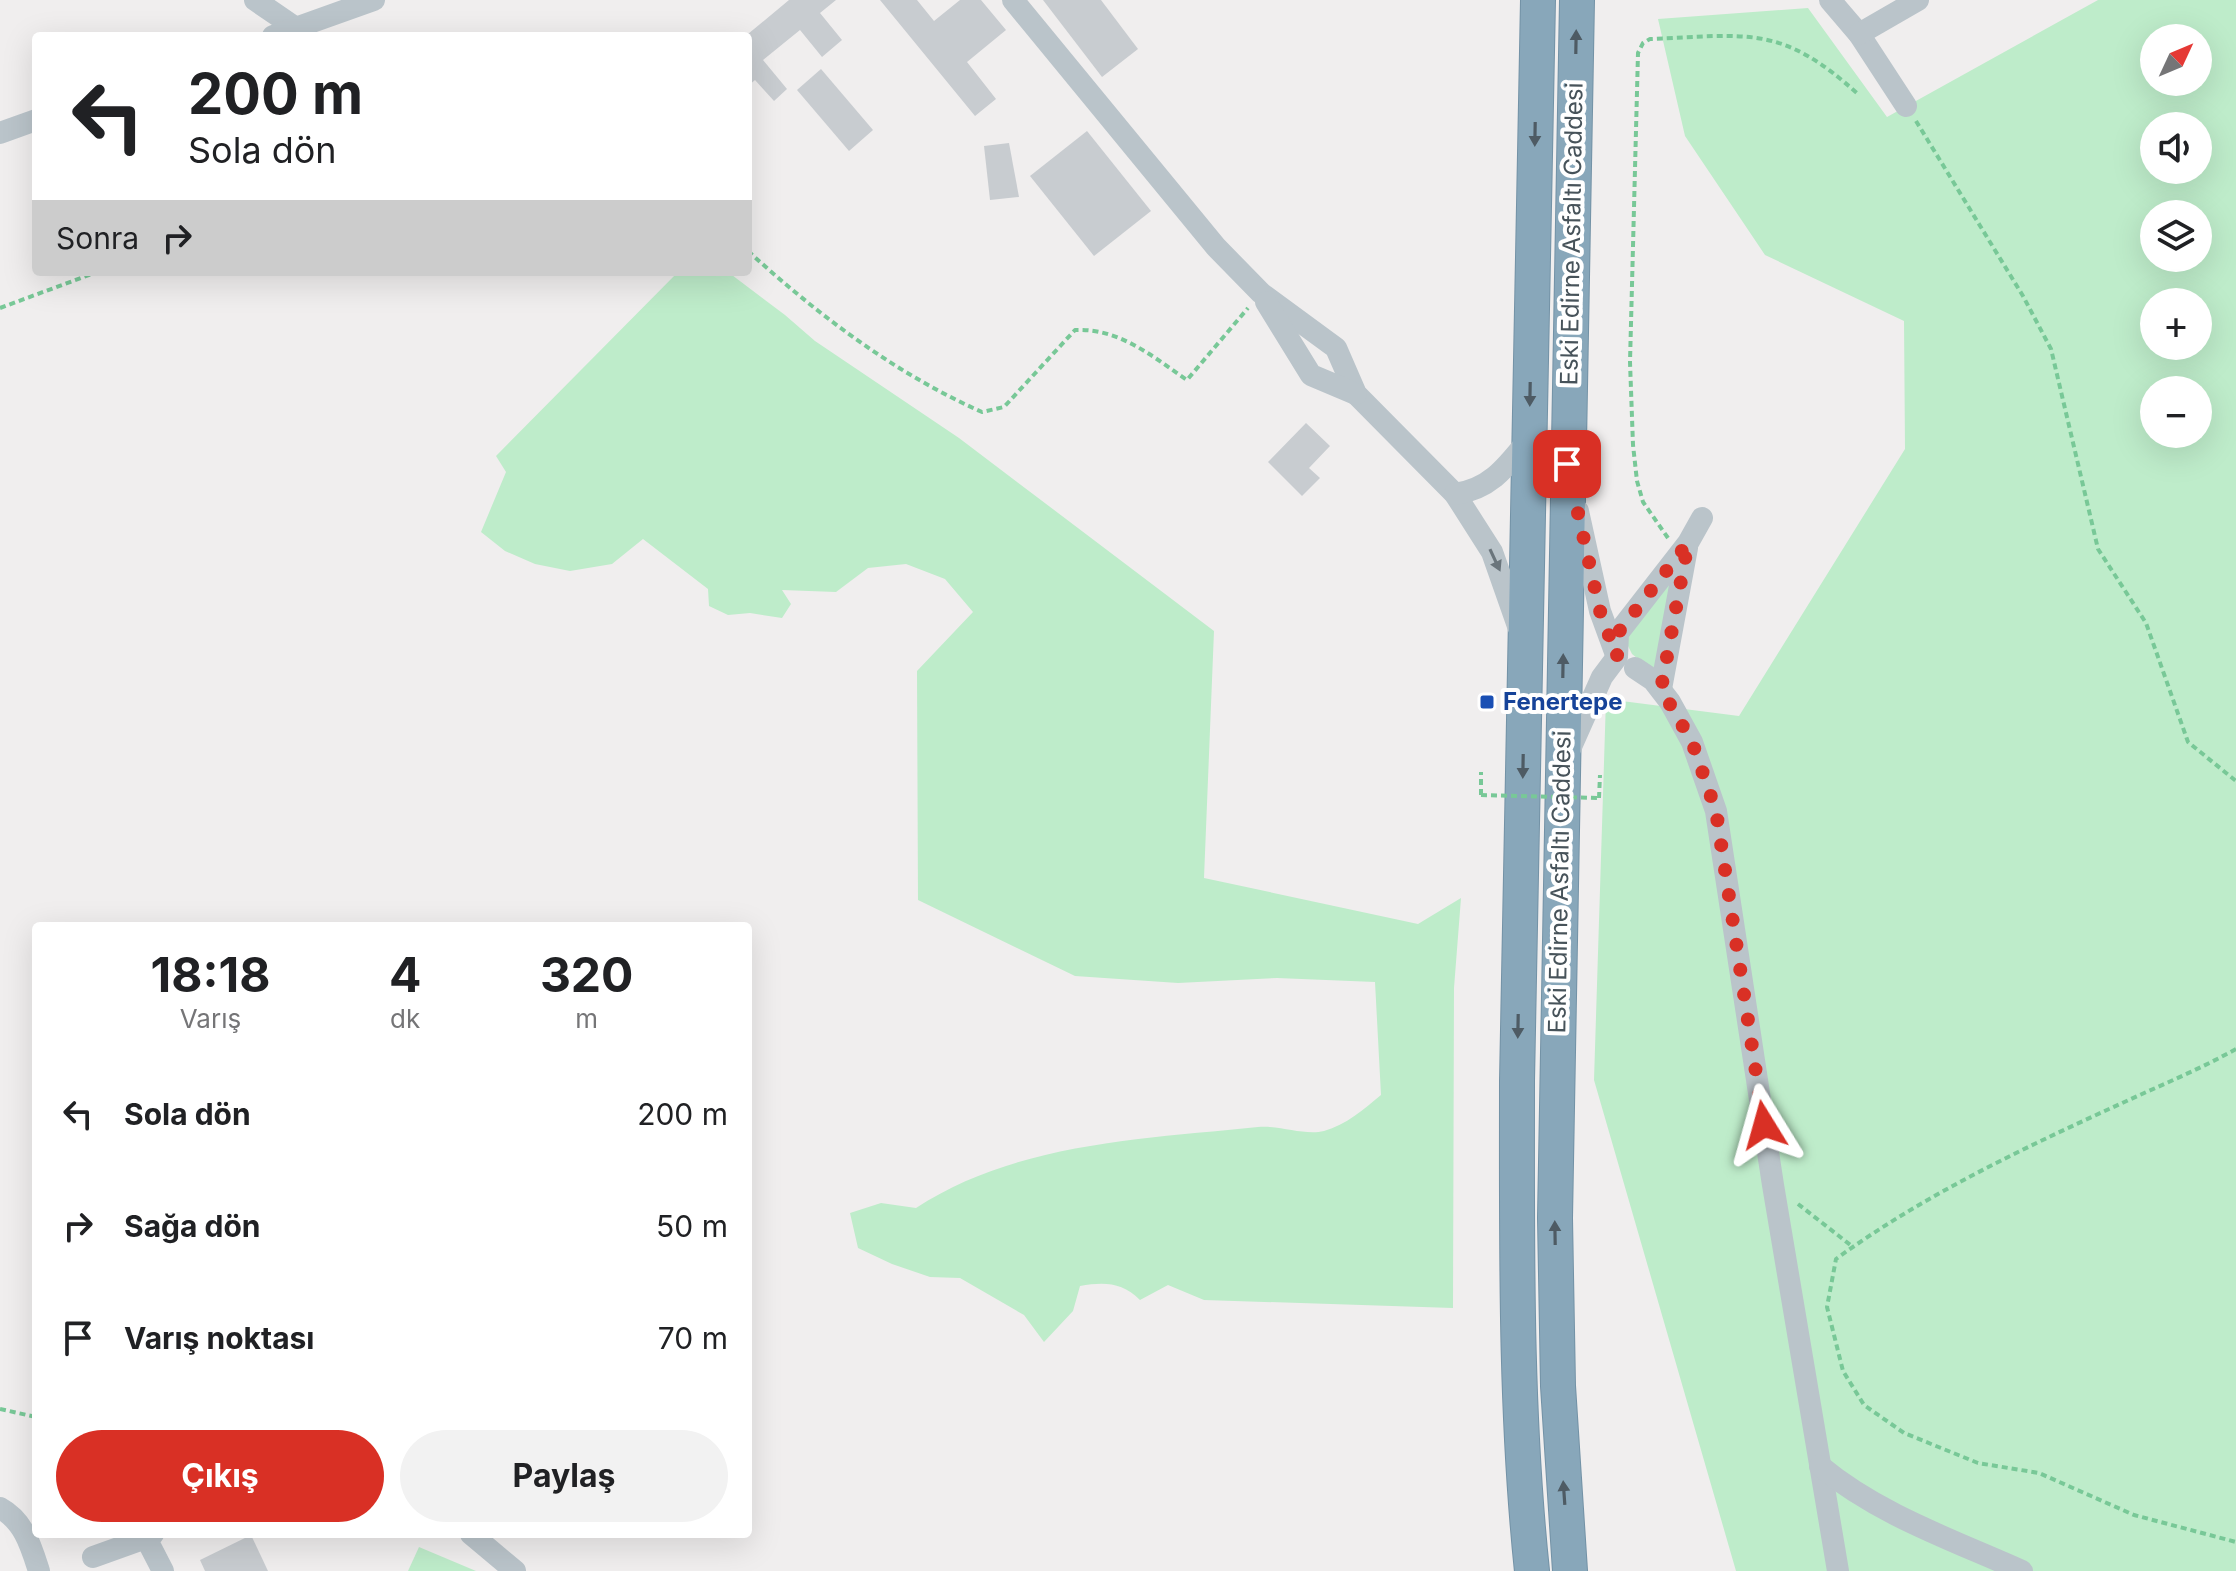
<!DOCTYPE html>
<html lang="tr">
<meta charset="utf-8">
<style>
:root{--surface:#fff;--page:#f2f2f2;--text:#202124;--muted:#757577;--accent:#d93025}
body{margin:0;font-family:Inter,sans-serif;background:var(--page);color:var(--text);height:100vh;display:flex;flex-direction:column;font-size:30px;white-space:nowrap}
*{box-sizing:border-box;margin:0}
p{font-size:26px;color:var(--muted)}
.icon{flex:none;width:44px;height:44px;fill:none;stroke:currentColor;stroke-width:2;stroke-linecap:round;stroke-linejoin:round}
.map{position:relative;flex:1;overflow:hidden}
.side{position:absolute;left:32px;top:922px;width:720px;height:616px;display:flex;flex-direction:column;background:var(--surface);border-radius:8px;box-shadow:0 8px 32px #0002}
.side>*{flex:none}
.hud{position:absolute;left:32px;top:32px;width:720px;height:244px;border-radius:8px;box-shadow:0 8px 32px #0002;background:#fff;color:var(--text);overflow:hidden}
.needle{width:52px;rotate:46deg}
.fabs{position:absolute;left:2140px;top:24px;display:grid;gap:16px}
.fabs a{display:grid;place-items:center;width:72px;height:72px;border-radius:50%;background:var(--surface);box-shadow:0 8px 32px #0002;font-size:40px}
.pin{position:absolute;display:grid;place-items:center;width:68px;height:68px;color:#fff;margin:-34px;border-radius:16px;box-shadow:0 4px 12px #0006}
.me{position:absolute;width:88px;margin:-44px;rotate:352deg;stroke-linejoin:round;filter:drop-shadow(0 0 6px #0008)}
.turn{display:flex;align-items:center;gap:28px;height:168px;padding:0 24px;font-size:36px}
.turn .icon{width:104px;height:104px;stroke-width:2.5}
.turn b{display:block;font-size:56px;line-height:68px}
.then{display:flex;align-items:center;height:76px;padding:0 24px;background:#0003;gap:16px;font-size:30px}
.eta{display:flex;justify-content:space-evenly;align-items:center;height:136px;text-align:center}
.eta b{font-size:48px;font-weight:700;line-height:56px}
.action{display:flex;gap:16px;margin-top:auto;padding:16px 24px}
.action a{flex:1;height:92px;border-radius:48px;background:var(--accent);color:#fff;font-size:32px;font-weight:700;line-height:92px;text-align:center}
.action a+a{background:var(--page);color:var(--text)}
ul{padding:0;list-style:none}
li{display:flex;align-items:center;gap:24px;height:112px;padding:0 24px}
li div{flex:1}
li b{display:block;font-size:30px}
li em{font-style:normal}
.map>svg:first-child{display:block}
.green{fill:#beecca;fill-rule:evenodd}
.building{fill:#c8ccd0}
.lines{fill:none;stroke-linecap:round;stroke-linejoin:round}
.highway-casing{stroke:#7392a6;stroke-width:36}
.path{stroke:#78c897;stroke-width:4;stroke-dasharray:6 4;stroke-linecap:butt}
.minor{stroke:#bac4ca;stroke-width:22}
.highway{stroke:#88a7ba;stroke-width:34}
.path-bridge{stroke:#78c897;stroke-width:4;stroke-dasharray:6 4;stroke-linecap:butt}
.oneway{fill:#4e5b64}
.oneway2{fill:#6a757c}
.route{stroke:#d93025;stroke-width:14;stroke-dasharray:0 25.2}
.transit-dot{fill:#1a4fb4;stroke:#fff;stroke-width:3}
.labels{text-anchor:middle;stroke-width:8;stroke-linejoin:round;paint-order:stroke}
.street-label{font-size:24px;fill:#47535a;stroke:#fff}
.transit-label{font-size:24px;font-weight:bold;fill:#164399;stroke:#fff;text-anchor:start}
</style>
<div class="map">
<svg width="2236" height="1571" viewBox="0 0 2236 1571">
<rect width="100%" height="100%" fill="#f0eeee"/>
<g class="green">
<path d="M2098 0H2236V1571H1736L1594 1080 1606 699 1739 716 1905 449 1904 321 1765 255 1685 136 1658 19 1808 8 1887 117ZM2154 38H2198V82H2154ZM2154 126H2198V170H2154ZM2154 214H2198V258H2154ZM2154 302H2198V346H2154ZM2154 390H2198V434H2154Z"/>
<path d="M678 272H728L785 315 815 341 959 438 1214 631 1204 878 1418 924 1461 898 1454 988 1453 1308 1204 1300 1168 1285 1140 1300C1122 1282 1104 1282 1080 1286L1073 1311 1044 1342 1024 1315 960 1278 930 1277 892 1264 858 1248 850 1213 881 1203 916 1208C1015 1143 1142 1139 1258 1127 1279 1125 1305 1136 1324 1131 1346 1125 1364 1109 1381 1095L1375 982 1277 978 1178 983 1075 976 918 900 917 671 973 612 945 579 906 564 868 568 836 592 782 590 791 604 782 618 750 613 728 615 709 606 708 589 643 539 612 564 570 571 535 564 505 551 481 532 506 472 496 456Z"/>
<polygon points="1680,559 1657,674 1632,654 1624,638"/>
<polygon points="419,1547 476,1571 408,1571"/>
</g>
<g class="building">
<polygon points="789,0 836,0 820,13 842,40 822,57 800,30 763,60 787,89 774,101 755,80 748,86 748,34"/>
<polygon points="880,0 917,0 934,21 960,0 981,0 1006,30 967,62 996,99 975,116"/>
<polygon points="1043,0 1101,0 1138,49 1102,77"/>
<polygon points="821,69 873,130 849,151 797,90"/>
<polygon points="1087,131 1151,211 1094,256 1030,176"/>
<polygon points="1009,143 1019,197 990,200 984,146"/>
<polygon points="1306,423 1330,446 1309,468 1320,478 1302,496 1268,462"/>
<polygon points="251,1535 268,1571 205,1571 200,1560"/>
</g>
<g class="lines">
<defs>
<g id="highway">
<path d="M1532 1571C1515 1409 1517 1244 1517 1081L1538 0"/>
<polyline points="1570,1571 1558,1386 1555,1218 1577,0"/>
</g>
</defs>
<use href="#highway" class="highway-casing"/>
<g class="path">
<polyline points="1916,121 2023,296 2051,349 2098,549 2146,623 2188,742 2236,781"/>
<path d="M748 251C818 315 896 374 982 412L1004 407 1075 330C1119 328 1152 356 1187 380L1248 308"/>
<polyline points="0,308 97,272"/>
<path d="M1668 538 1643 502 1637 481 1633 445 1630 362 1638 53 1643 43 1650 39C1749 35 1781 24 1859 95"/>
<polyline points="1481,795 1481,772"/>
<polyline points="1599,798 1600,775"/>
<path d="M2236 1049C2202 1068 2166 1083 2131 1099 2030 1145 1925 1194 1836 1259L1827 1307 1843 1371 1864 1405 1904 1433 1978 1463 2039 1473 2134 1515 2236 1542"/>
<polyline points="1798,1204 1853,1247"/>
<polyline points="0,1409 36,1417"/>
</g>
<g class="minor">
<polyline points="255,0 296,28"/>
<polyline points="1013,0 1216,247 1261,293 1336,348 1356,394 1455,494 1492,552 1518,626"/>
<polyline points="1830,0 1859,34 1906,106"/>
<polyline points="1859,34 1918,0"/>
<polyline points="273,36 374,0"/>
<polyline points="0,133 36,120"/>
<polyline points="1266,302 1311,375 1356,394"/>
<path d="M1455 494C1491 489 1507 466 1529 439"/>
<polyline points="1578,511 1600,611 1615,652"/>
<polyline points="1635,668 1653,680 1670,702 1692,742 1716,811 1773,1185 1838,1571"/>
<polyline points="1661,689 1687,548"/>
<polyline points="1570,749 1602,677 1617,657 1618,633 1688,543 1702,518"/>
<path d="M1820 1466C1879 1515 1953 1540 2022 1571"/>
<path d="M0 1508C24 1521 31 1546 39 1571"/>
<polyline points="153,1534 146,1538 163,1571"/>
<polyline points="471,1534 515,1571"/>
<polyline points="93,1557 146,1538"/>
</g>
<use href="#highway" class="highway"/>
<polyline class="path-bridge" points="1481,795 1599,798"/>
</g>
<defs><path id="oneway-solid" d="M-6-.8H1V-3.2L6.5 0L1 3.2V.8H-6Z" transform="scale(2)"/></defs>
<g class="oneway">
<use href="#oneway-solid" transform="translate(1576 42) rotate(-89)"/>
<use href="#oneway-solid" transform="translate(1535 134) rotate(91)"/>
<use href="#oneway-solid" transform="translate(1530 394) rotate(91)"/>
<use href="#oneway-solid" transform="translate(1563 666) rotate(-89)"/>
<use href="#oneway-solid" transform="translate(1523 766) rotate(91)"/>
<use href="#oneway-solid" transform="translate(1518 1026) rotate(91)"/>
<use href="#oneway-solid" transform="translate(1555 1233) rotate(-91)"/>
<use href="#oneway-solid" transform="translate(1564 1493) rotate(-94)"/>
</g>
<use class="oneway2" href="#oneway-solid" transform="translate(1495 560) rotate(65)"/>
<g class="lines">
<polyline class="route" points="1567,464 1600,611 1617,657 1618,633 1688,543 1661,689 1692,742 1716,811 1764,1125"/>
</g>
<rect class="transit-dot" x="1479" y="694" width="16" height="16" rx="4"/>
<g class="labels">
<g class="street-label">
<text transform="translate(1572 234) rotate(-89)" y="8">Eski Edirne Asfaltı Caddesi</text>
<text transform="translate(1560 882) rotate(-89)" y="8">Eski Edirne Asfaltı Caddesi</text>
</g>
<g class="transit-label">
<text x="1503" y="710">Fenertepe</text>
</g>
</g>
</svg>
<div class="fabs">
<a><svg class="needle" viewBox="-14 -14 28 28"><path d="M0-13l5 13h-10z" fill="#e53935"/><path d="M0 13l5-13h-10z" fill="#757577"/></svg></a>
<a><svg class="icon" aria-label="sound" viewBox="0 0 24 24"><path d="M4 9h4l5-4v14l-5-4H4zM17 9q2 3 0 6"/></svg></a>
<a><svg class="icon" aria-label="layers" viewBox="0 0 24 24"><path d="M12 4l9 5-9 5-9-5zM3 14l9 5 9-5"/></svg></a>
<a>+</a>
<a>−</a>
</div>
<div class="pin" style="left:1567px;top:464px;background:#d93025"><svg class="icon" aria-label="arrive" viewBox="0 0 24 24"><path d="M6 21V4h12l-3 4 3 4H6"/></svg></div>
<svg class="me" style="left:1764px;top:1125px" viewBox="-20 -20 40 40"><path d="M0-17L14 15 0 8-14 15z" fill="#d93025" stroke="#fff" stroke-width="4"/></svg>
<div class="hud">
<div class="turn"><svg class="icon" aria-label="left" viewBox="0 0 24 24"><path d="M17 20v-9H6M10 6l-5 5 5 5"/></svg><div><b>200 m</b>Sola dön</div></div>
<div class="then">Sonra<svg class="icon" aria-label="right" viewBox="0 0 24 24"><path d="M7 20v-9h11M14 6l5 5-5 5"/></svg></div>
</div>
<section class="side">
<div class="eta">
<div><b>18:18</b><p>Varış</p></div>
<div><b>4</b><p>dk</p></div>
<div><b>320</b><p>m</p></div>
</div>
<ul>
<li><svg class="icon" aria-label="left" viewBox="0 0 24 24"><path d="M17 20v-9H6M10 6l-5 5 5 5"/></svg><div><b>Sola dön</b></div><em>200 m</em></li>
<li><svg class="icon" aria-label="right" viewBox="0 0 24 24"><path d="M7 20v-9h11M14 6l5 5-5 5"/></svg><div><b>Sağa dön</b></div><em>50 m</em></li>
<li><svg class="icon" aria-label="arrive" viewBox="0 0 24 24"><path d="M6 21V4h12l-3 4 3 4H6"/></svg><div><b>Varış noktası</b></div><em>70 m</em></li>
</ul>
<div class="action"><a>Çıkış</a><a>Paylaş</a></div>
</section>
</div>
